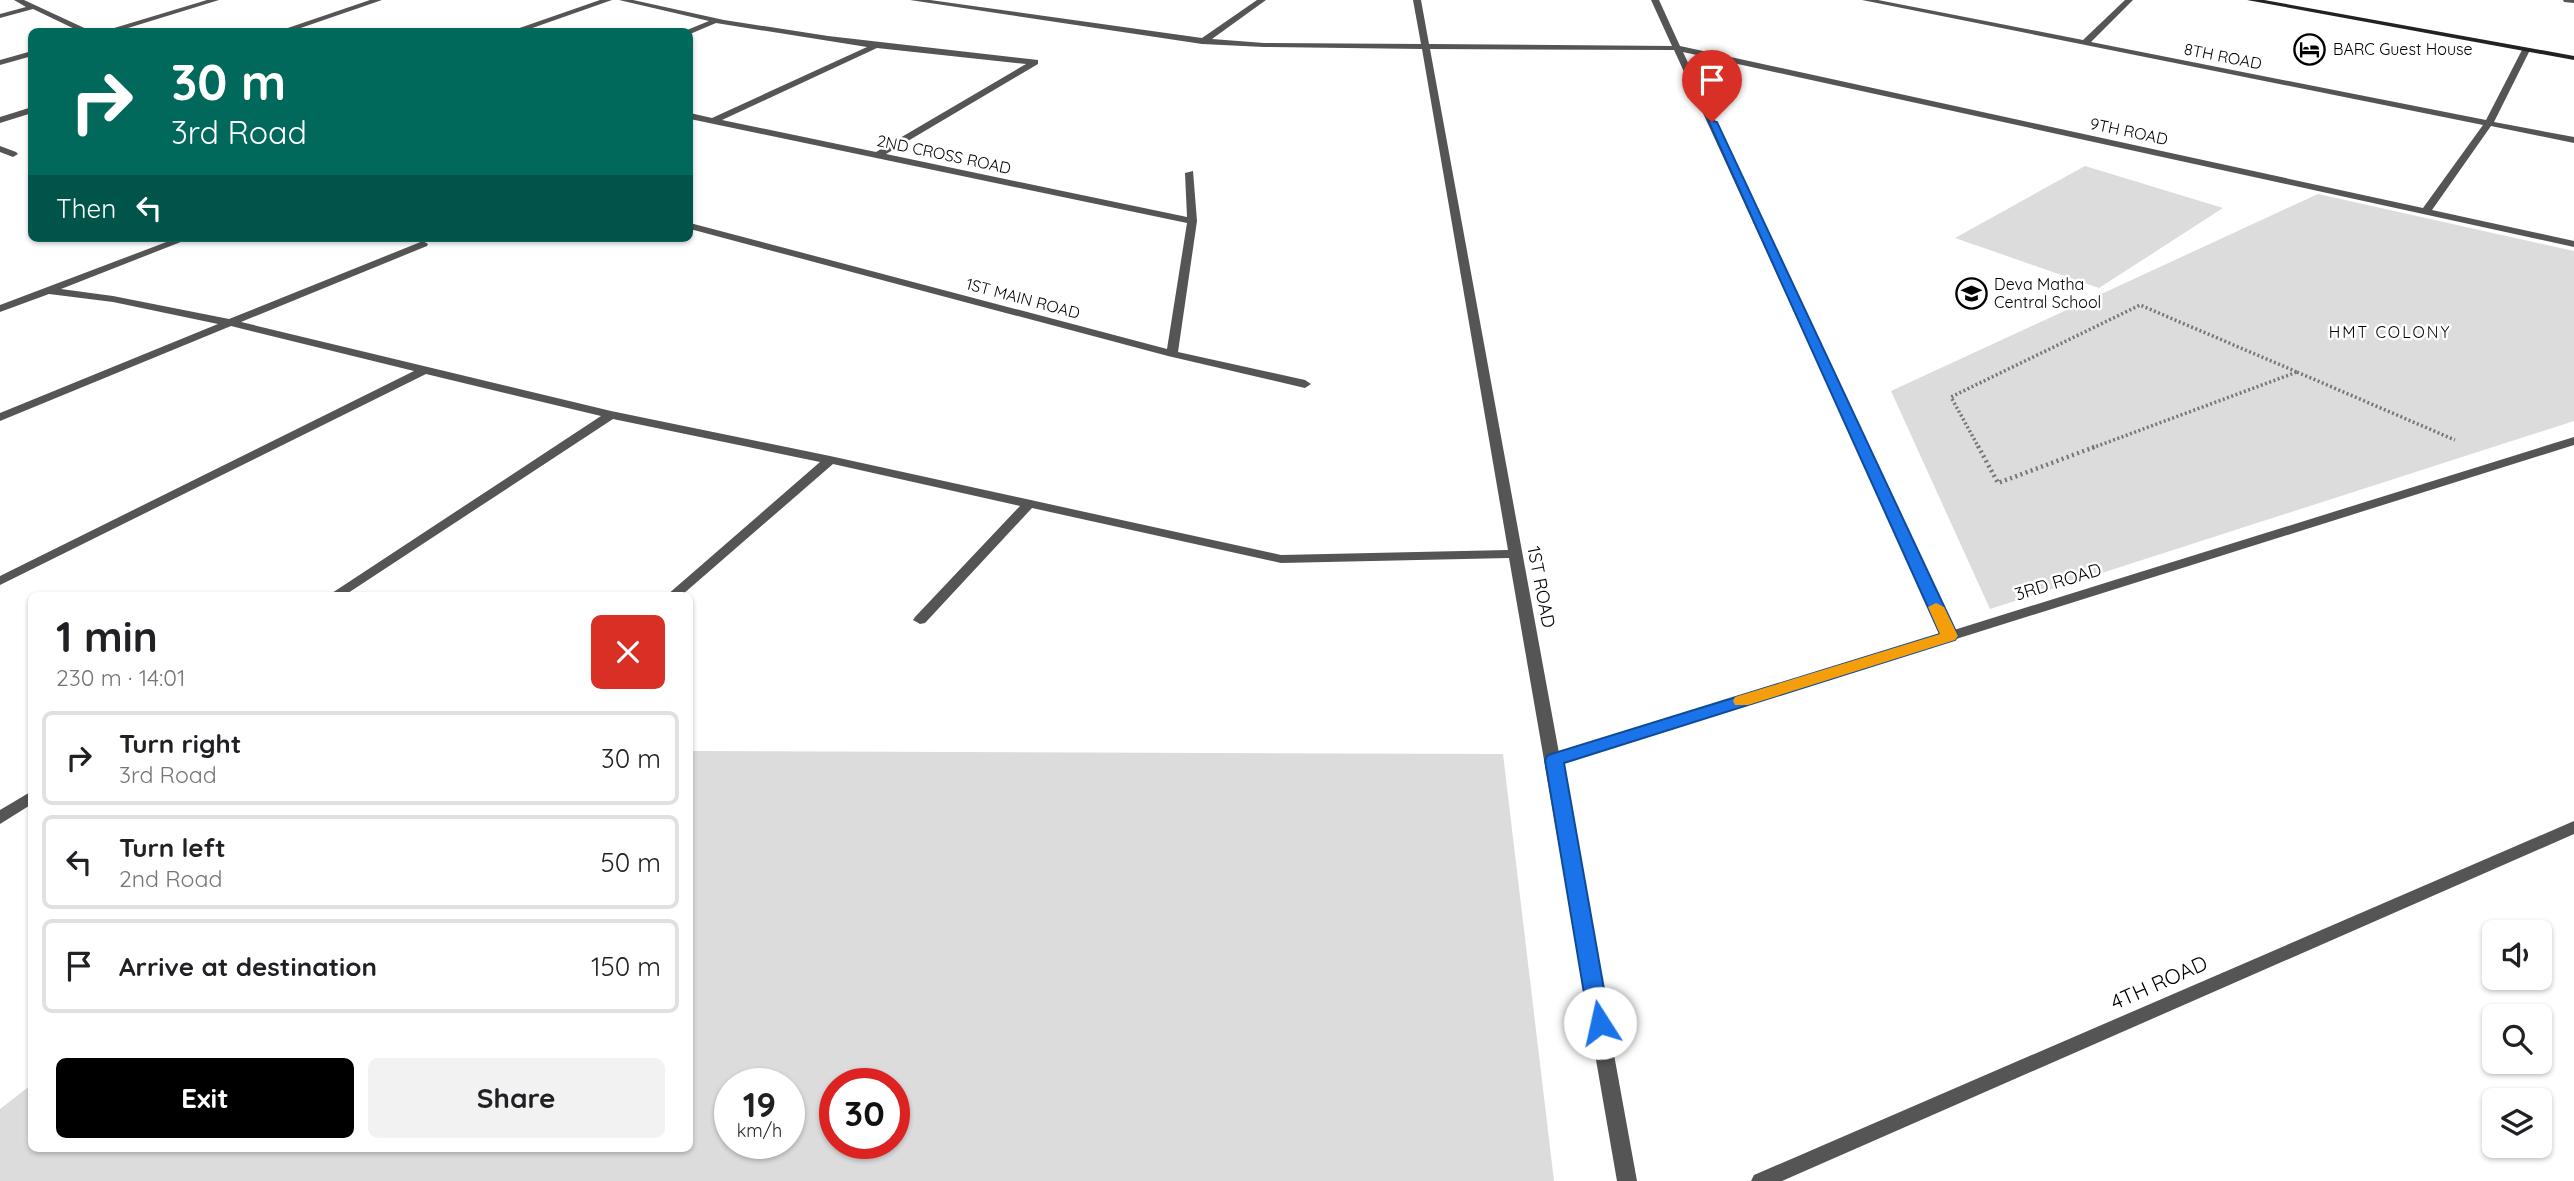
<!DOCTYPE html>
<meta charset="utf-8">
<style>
:root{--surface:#fff;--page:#f2f2f2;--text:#202124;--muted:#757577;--line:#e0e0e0;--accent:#000}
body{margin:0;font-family:Quicksand,sans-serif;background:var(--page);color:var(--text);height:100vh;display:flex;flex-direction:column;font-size:26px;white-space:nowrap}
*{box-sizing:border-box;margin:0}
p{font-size:23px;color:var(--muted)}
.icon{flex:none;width:38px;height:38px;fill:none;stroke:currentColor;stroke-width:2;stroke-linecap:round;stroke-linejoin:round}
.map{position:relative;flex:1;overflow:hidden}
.drawer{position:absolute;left:28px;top:592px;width:665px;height:560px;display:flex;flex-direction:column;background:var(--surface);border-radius:10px;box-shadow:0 2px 5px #0004}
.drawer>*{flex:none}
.banner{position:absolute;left:28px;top:28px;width:665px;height:214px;border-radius:10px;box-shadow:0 2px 5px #0004;background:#00695c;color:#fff;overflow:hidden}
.fabs{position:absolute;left:2482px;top:920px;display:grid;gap:14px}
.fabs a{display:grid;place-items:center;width:70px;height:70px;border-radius:10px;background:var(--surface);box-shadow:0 2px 5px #0004;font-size:35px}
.speed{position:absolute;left:714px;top:1068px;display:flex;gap:14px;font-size:35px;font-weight:700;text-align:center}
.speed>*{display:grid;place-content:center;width:91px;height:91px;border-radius:50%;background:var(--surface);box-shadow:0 2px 5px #0004;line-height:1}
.speed small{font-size:18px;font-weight:400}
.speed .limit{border:10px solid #d22;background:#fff;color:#111}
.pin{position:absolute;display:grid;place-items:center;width:60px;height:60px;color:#fff;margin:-72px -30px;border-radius:50% 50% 50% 0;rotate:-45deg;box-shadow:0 0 7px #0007}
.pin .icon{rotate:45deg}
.me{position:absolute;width:77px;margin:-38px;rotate:350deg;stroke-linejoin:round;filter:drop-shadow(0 0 5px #0008)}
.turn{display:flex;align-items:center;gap:24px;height:147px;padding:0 28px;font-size:32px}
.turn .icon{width:91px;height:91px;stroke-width:2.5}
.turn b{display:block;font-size:49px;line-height:60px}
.then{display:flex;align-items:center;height:66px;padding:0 28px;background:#0003;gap:14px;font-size:26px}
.round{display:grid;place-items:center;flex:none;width:74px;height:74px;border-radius:10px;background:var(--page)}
.overview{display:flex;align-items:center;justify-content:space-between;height:119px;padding:0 28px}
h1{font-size:42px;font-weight:700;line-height:52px}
.action{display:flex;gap:14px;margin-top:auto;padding:14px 28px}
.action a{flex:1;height:80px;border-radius:10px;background:var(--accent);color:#fff;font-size:28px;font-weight:700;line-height:80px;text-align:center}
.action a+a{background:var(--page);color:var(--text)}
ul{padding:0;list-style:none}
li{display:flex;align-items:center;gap:21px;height:94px;margin:0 14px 10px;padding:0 14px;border:4px solid var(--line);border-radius:10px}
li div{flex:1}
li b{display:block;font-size:26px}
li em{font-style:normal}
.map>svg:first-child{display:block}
.green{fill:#dcdcdc;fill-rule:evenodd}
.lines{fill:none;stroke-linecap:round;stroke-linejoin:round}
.path-far1{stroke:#777;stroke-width:3.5;stroke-dasharray:2 2.5;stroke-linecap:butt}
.path{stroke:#777;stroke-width:4.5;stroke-dasharray:2 3.5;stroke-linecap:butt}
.minor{fill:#555;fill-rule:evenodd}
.secondary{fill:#222;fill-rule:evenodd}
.route{fill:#1a73e8;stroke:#114b97;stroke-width:2}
.slow{fill:#f59e0b}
.labels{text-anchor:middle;stroke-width:5;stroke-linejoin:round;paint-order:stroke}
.far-poi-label{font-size:16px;fill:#000;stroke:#fff;text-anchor:start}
.far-street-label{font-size:16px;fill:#000;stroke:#fff}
.far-neighbourhood-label{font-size:16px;letter-spacing:2px;fill:#000;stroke:#fff}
.street-label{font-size:18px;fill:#000;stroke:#fff}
.near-street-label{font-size:21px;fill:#000;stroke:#fff}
</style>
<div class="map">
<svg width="2574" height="1181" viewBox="0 0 2574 1181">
<rect width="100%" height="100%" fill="#fff"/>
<g class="green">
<polygon points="2085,166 2223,208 2099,288 1955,238"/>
<polygon points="2318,194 2574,251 2574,421 1990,609 1891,391"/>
<path d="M690 751 1503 754 1554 1181H0V1109L31 1085 32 1148H690ZM730 1083H789V1143H730ZM835 1083H894V1143H835Z"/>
</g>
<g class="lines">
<g class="path-far1">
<polyline points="2297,372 2455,440"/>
<polyline points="1979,448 1951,397 2140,305 2297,372"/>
<polyline points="2092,448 2297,372"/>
</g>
<polyline class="path" points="1978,446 1998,483 2097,446"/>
<g class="minor">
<polygon points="14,0 24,0 93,32 81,32 33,9 0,18 0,14 26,7"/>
<polygon points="207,0 219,0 115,32 101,32"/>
<polygon points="370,0 382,0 289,32 276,32"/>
<polygon points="600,0 612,0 521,32 508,32"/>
<path d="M619 0H633L724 20 828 36 1038 60V64L886 154 1187 217 1185 173 1193 171 1197 221 1178 352 1305 380 1311 384 1305 388 1168 356 690 229V223L1167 349 1187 223 690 119V113L712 118 867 47 716 23 690 34 687 30 709 21ZM877 48 1026 64 876 152 722 120Z"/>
<path d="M910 0H930L1202 38 1257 0H1266L1212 39 1264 43 1421 44 1413 0H1421L1429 44 1672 46 1651 0H1659L1680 46 2423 208 2483 125 1862 0H1878L2083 40 2125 0H2133L2091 42 2486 120 2522 50 2529 48 2530 50 2494 122 2574 137V143L2491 126 2432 210 2574 241V247L1683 52 1954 630 2574 437V445L1561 763 1637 1181H1617L1509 558 1281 563 1032 508 925 623 920 624 913 620 915 617 1020 506 833 464 682 595H667L820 462 613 419 345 595H329L601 416 426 374 0 585V576L414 371 231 326 0 421V413L218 324 113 302 49 294 0 312V305L177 238H191L61 289 113 296 229 319 423 241 428 244 427 246 241 322 611 411 830 456 1281 555 1508 550 1422 49 1264 47 1202 44ZM1430 49 1674 50 1942 634 1559 753Z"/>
<polygon points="2563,0 2574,0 2574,3 2564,2"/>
<polygon points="32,51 32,56 0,65 0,60"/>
<polygon points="32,107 32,113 0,123 0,117"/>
<polygon points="0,146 16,152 18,154 13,157 0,152"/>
<polygon points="32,791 32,804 0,824 0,810"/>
<polygon points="2574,821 2574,834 1782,1181 1751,1181 1754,1175"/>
</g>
<polygon class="secondary" points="2247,0 2264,0 2574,56 2574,60"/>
</g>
<polygon class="route" points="1708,120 1717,122 1958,636 1955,640 1564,763 1610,1023 1607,1029 1592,1029 1589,1023 1545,760 1548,755 1940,634"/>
<polygon class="slow" points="1936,603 1944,607 1958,636 1955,640 1748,705 1735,705 1733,701 1735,697 1940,634 1928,607"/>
<defs>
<symbol id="hotel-ring" viewBox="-11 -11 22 22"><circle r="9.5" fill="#fff" stroke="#000" stroke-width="1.5"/><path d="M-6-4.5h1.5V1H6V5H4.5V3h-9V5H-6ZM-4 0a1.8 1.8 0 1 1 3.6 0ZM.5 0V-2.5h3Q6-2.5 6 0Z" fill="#000"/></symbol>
<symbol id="school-ring" viewBox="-11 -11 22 22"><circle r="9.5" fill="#fff" stroke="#000" stroke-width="1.5"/><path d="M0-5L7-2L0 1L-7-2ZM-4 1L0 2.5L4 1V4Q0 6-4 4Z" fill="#000"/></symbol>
</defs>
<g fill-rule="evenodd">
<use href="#hotel-ring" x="2292" y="32" width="35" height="35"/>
<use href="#school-ring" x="1954" y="276" width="35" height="35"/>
</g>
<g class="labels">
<g class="far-poi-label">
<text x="2333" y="55">BARC Guest House</text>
<text x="1994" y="290">Deva Matha<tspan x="1994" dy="18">Central School</tspan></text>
</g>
<g class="far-street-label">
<text transform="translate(2223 56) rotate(11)" y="6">8TH ROAD</text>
<text transform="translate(2129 131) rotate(12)" y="6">9TH ROAD</text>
<text transform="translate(944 154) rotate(12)" y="6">2ND CROSS ROAD</text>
<text transform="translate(1023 298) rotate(15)" y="6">1ST MAIN ROAD</text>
</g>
<g class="far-neighbourhood-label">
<text x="2390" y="338">HMT COLONY</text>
</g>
<g class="street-label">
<text transform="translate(2058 582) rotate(-17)" y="6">3RD ROAD</text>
<text transform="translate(1541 587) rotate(79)" y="6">1ST ROAD</text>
</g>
<g class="near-street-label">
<text transform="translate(2159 983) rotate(-24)" y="7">4TH ROAD</text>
</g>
</g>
</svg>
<div class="fabs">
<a><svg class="icon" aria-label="sound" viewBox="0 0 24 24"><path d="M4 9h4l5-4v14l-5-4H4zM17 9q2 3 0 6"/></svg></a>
<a><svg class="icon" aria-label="search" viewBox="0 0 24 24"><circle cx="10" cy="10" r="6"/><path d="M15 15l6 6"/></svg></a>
<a><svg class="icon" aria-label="layers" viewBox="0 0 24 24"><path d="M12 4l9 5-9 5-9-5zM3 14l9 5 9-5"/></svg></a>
</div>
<div class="speed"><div>19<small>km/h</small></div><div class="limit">30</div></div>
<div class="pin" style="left:1712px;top:122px;background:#d93025"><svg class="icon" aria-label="arrive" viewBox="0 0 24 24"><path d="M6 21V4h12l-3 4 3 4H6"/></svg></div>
<svg class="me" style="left:1600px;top:1023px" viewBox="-20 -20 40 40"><circle r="19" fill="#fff"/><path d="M0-13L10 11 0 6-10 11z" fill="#1a73e8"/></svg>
<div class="banner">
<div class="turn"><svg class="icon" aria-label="right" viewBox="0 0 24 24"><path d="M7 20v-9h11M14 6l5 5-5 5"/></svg><div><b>30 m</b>3rd Road</div></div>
<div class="then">Then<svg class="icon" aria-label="left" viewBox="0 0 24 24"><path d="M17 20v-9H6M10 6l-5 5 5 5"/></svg></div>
</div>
<section class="drawer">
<div class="overview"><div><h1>1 min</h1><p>230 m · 14:01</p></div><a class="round" style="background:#d93025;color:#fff"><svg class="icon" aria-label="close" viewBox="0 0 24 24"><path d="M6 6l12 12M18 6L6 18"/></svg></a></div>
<ul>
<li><svg class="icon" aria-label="right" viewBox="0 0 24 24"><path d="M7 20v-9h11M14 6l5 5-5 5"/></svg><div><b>Turn right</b><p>3rd Road</p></div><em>30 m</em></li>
<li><svg class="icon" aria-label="left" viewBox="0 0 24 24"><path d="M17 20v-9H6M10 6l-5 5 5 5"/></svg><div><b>Turn left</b><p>2nd Road</p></div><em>50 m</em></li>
<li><svg class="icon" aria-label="arrive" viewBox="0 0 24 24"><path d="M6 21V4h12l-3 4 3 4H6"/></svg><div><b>Arrive at destination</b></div><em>150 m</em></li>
</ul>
<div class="action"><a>Exit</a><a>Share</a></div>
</section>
</div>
